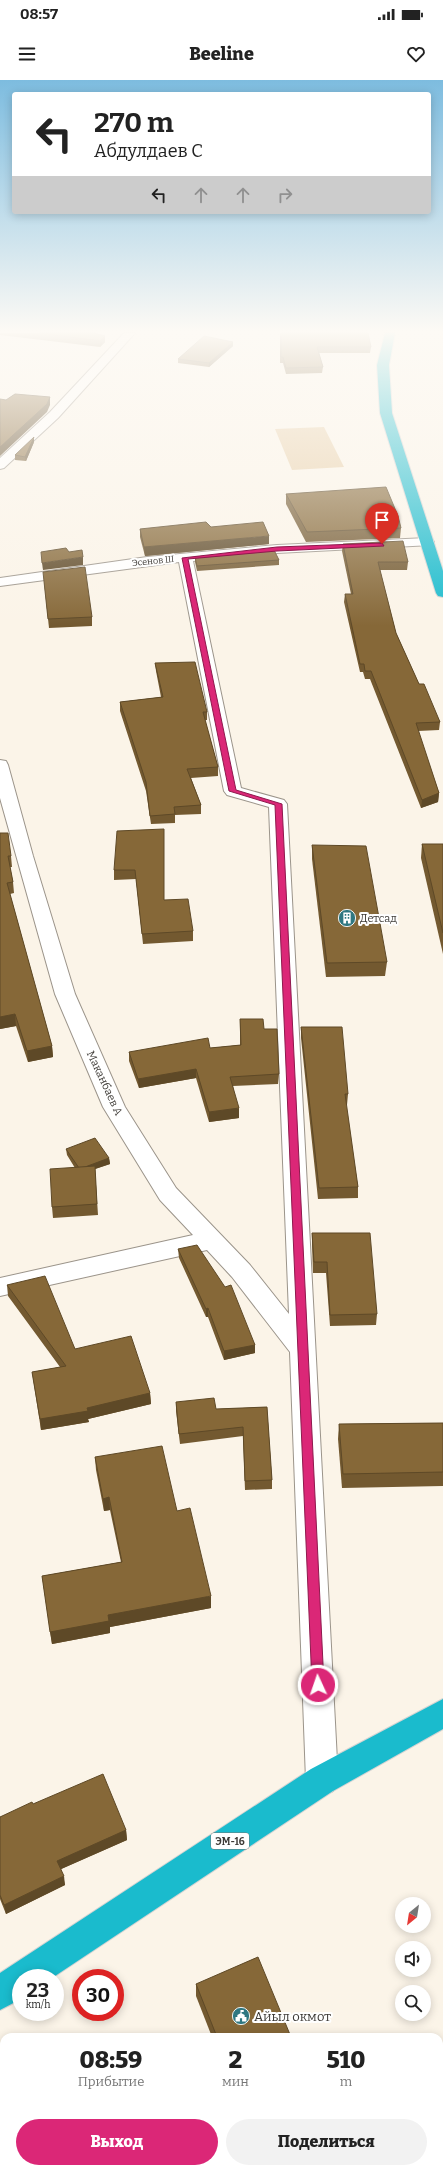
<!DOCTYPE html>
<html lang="ru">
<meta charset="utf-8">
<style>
:root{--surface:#fff;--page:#f2f2f2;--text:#222;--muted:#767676;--accent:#db2777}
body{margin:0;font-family:Bitter,serif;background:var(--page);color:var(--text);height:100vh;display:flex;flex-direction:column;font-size:15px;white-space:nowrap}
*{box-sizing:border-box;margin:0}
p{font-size:13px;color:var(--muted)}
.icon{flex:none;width:22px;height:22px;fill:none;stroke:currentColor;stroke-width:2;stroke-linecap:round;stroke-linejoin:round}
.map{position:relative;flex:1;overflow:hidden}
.side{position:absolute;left:0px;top:1953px;width:443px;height:140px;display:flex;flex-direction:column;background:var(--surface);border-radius:12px 12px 0 0;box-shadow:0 2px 10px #0003}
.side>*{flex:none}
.top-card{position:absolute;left:12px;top:12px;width:419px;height:122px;border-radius:4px;box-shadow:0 2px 10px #0003;background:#fff;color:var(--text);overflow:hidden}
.needle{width:26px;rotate:210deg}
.controls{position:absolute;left:395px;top:1817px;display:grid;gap:8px}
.controls a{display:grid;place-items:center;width:36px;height:36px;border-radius:50%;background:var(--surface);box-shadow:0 2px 10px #0003;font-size:20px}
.speed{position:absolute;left:12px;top:1889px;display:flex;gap:8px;font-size:20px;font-weight:700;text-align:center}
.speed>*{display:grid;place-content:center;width:52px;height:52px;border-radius:50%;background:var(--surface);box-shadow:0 2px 10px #0003;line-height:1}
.speed small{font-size:10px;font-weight:400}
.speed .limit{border:6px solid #d22;background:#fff;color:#111}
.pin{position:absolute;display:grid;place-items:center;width:34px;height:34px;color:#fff;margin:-41px -17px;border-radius:50% 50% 50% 0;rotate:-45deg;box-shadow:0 0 4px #0007}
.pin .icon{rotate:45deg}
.me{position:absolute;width:44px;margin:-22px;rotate:357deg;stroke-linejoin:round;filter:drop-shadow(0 0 3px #0008)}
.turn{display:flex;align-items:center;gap:14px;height:84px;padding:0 16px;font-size:18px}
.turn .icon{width:52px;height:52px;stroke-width:2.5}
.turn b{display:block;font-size:28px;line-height:34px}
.lanes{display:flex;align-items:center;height:38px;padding:0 16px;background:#0003;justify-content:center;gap:20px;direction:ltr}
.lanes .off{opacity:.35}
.eta{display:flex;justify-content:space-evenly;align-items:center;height:68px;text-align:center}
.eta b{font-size:24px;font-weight:800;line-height:28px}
.button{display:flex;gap:8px;margin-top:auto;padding:8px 16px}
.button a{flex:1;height:46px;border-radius:24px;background:var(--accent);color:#fff;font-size:16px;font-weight:800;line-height:46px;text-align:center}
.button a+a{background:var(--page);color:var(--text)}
.status{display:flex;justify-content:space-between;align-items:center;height:28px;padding:0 20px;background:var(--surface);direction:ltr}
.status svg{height:11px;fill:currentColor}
header{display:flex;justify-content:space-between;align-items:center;height:52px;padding:0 16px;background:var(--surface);font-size:18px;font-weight:800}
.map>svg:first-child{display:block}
.green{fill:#e7cea8}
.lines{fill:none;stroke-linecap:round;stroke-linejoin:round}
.minor-casing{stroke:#9b948a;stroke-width:2}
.highway-casing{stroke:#d4d4d3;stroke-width:2}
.minor{fill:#fff;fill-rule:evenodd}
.highway{fill:#1abbcd;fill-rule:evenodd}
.wall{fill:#735930}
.shaded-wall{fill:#5e4927}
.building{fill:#866838;stroke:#5e4927}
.route{fill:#db2777;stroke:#8e194d}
.labels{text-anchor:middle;stroke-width:4;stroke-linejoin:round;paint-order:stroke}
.far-street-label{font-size:9px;fill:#3d3a36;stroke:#fff}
.shield{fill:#fff;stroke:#777572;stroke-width:1}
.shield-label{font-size:10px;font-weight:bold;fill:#3d3a36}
.poi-label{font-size:11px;fill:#3d3a36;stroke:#fff;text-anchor:start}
.street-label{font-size:11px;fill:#3d3a36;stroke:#fff}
.near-poi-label{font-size:13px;fill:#3d3a36;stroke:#fff;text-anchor:start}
</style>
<div class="status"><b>08:57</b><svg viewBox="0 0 49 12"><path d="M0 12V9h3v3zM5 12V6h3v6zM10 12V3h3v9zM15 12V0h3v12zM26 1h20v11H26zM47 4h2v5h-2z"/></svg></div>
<header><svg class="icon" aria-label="menu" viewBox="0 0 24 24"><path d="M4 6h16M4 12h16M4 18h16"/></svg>Beeline<svg class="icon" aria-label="heart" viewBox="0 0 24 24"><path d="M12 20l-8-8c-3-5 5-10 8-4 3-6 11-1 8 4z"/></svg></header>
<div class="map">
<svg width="443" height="2093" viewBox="0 0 443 2093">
<rect width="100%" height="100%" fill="#fbf4e8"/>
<polygon class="green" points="324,347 344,387 292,390 275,349"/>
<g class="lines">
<defs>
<g id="minor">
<polygon points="124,253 135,253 58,338 4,388 0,389 0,378 50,332"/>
<polygon points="427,458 432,459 434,462 432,465 277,473 193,481 241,708 284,720 287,724 338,1700 333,1711 322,1715 311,1711 306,1700 290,1272 232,1197 207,1170 0,1216 0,1198 193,1155 160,1120 103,1027 55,914 0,718 0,680 6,681 8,685 33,776 75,914 125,1027 176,1108 250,1185 289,1234 269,727 227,715 224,711 179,482 0,506 0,498 147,477 277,465"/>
</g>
<g id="highway">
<polygon points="385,253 395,253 389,285 392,333 443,491 443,517 438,516 436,513 380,333 377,285"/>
<polygon points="443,1619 443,1649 333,1711 52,1898 21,1898 21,1919 0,1930 0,1893 311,1689"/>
</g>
</defs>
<use href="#minor" class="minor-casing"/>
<use href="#highway" class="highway-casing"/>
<use href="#minor" class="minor"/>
<use href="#highway" class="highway"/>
</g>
<g class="wall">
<polygon points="0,253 94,253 105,256 105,262 100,267 0,255"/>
<polygon points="280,253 371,267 370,273 319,273 323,287 322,293 286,294 283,283 280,283"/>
<polygon points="233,262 233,266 209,287 178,283 178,279"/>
<polygon points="34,362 26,381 15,380 15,375"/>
<polygon points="286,414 401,448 400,458 306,462 286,424"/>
<polygon points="211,447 269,464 145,476 140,457 140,449"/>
<polygon points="343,464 408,482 407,490 380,490 396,553 419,604 440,642 439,650 418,651 439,713 438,722 421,728 370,599 365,599 363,592 360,592 344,522 345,514 351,514 342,471"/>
<polygon points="195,477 279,480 279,485 197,491 195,482"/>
<polygon points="44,502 92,537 92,546 49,548"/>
<polygon points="155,583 207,632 207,640 205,640 218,687 218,696 191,698 201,725 201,734 175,735 175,743 151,744 146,711 120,631 120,622 161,617 156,591"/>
<polygon points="0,753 11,776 12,787 10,787 13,802 14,813 10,814 52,966 53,977 28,982 16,946 0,949"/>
<polygon points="164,759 164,820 193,851 193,861 143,864 136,799 114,800 114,790"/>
<polygon points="422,764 443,764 443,874 421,778"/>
<polygon points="312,765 387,882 385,896 326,897 312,779"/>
<polygon points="240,939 264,949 279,994 278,1004 233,1006 239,1038 209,1042 196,998 139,1008 129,981 129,972 210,968 240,965"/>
<polygon points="301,947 348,1014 347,1025 346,1025 358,1107 358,1118 318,1119 301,958"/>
<polygon points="66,1069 109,1078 110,1084 95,1089 98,1135 53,1138 52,1127 75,1088 67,1075"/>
<polygon points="312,1153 377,1234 376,1245 330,1246 326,1193 313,1193 312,1164"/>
<polygon points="178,1169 255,1265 255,1273 224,1280 208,1237 206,1237 179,1178"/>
<polygon points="7,1205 75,1269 150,1313 151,1324 88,1339 89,1342 41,1350 32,1292 60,1287 8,1216"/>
<polygon points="176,1322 216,1329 267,1327 272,1400 272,1409 245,1410 243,1356 180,1364 176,1331"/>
<polygon points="443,1343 443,1406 342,1408 338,1359 339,1344"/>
<polygon points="95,1377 177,1431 211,1528 110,1547 110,1553 52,1564 42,1496 121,1482 110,1430 104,1431 96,1390"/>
<polygon points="33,1724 126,1750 127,1760 61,1789 65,1805 6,1834 0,1819 0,1737"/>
<polygon points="196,1904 291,1957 212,1957 196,1916"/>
</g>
<g class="shaded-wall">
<polygon points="105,256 105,262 100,267 100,261"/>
<polygon points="233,262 233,266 209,287 209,283"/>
<polygon points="50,317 50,325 47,332 0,376 0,367"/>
<polygon points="34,357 34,362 26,381 25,377"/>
<polygon points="269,456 269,464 145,476 144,467"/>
<polygon points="83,477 83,485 43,490 42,483"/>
<polygon points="439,713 438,722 421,728 422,720"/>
<polygon points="15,934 16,946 0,949 0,937"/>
<polygon points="52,966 53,977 28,982 27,971"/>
<polygon points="196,989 196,998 139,1008 138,999"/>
<polygon points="239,1028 239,1038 209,1042 209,1032"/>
<polygon points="109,1078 110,1084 95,1089 98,1135 95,1089 80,1089"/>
<polygon points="208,1228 208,1237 206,1237 206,1229"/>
<polygon points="255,1265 255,1273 224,1280 224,1271"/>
<polygon points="150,1313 151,1324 88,1339 89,1342 41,1350 40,1339"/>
<polygon points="109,1417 110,1430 104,1431 103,1419"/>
<polygon points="211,1516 211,1528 110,1547 110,1553 52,1564 50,1552 108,1535"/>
<polygon points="126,1750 127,1760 59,1790 57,1781"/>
<polygon points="64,1796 65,1805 6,1834 4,1825"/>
</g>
<g class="building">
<polygon points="40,253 94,253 105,256 100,261"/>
<polygon points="281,253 368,253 371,267 317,267 323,287 286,288 283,277 281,277"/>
<polygon points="204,256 233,262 209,283 178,279"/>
<polygon points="15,314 50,317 47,324 0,367 0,319 6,320"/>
<polygon points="34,357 25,377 15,375"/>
<polygon points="386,407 398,436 401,448 307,452 286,414"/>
<polygon points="206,442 211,447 263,442 269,456 144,467 140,449"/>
<polygon points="403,461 408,482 378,482 396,553 419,604 424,604 440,642 416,643 439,713 422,720 371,591 365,591 364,584 360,584 345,514 353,514 343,464"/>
<polygon points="66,468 69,472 82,470 83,477 42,483 41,472"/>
<polygon points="274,470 279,480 197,486 195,477"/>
<polygon points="85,487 92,537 48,539 43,492"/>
<polygon points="195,582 207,632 203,632 218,687 187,689 201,725 174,727 175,734 150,736 146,702 120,622 163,617 155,583"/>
<polygon points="164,749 164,820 188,819 193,851 142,854 135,790 114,790 117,751"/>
<polygon points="0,753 8,753 11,776 8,776 13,802 7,803 52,966 27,971 15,934 0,937"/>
<polygon points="422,764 443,764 443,853"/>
<polygon points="312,765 366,766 387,882 327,883"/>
<polygon points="240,939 263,939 264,949 277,949 279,994 230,997 239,1028 209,1032 196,989 138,999 129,972 208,958 210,968 241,965"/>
<polygon points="301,947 342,947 348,1014 345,1014 358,1107 319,1108"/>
<polygon points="95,1058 109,1078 85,1087 79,1088 66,1069"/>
<polygon points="95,1086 97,1124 52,1127 50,1089"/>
<polygon points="312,1153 370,1153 377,1234 330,1235 327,1182 314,1182"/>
<polygon points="197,1165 225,1207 231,1205 255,1265 224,1271 208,1228 206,1229 178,1169"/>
<polygon points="45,1196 75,1269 131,1256 150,1313 87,1328 88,1331 40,1339 32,1292 66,1286 7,1205"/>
<polygon points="214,1318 216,1329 267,1327 272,1400 245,1401 243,1347 179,1354 176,1322"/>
<polygon points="443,1343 443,1392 343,1394 339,1344"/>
<polygon points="162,1366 177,1431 190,1428 211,1516 108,1535 109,1541 50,1552 42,1496 122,1482 109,1417 103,1419 95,1377"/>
<polygon points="103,1694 126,1750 57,1781 64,1796 4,1825 0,1815 0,1737 32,1722 33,1724"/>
<polygon points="258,1877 291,1957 217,1957 196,1904"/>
</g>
<linearGradient id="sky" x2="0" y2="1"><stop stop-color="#7dbcdf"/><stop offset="0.46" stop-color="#fdfaf5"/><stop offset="1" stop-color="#fdfaf5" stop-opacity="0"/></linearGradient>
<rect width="443" height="546" fill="url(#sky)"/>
<polygon class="route" points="382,463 384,466 277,471 188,479 236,710 282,724 324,1605 322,1609 318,1610 313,1609 312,1605 275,725 229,711 182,478 277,467"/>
<defs>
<symbol id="building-disc" viewBox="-11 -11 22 22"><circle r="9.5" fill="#2f7781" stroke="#fff"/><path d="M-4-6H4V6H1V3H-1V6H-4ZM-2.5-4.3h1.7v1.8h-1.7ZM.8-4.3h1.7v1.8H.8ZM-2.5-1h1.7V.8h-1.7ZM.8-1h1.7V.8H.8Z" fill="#fff"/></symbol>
<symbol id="civic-disc" viewBox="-11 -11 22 22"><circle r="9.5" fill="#2f7781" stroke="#fff"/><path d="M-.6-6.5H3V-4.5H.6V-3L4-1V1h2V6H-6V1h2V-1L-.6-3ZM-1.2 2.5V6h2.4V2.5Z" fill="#fff"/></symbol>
</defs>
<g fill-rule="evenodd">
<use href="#building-disc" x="337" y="828" width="20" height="20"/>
<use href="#civic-disc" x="231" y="1926" width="20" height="20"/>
</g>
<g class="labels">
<g class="far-street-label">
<text transform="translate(153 481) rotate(-6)" y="3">Эсенов Ш</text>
</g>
<rect class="shield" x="211" y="1753" width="38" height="16" rx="3"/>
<g class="shield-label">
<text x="230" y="1765">ЭМ-16</text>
</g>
<g class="poi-label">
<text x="360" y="842">Детсад</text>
</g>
<g class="street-label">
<text transform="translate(105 1003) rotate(65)" y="4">Маканбаев А</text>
</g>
<g class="near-poi-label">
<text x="254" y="1941">Айыл окмот</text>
</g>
</g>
</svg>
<div class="controls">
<a><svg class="needle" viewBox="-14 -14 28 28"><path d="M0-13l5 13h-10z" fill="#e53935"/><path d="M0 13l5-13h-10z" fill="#767676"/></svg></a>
<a><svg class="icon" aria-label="sound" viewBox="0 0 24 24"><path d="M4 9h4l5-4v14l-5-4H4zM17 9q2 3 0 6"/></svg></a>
<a><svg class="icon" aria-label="search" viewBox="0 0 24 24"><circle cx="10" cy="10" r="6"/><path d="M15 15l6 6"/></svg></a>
</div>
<div class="speed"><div>23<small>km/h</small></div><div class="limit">30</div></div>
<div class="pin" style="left:382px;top:464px;background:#d93025"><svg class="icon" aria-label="arrive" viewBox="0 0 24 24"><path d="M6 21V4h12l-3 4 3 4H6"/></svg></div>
<svg class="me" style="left:318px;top:1605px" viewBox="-20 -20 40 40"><circle r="17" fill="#db2777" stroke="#fff" stroke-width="3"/><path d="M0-11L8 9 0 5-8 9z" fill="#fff"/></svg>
<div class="top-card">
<div class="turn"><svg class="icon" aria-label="left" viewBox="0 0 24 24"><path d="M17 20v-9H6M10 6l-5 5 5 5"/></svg><div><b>270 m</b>Абдулдаев С</div></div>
<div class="lanes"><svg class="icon" aria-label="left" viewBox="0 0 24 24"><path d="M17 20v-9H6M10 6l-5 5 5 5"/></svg><svg class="icon off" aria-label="ahead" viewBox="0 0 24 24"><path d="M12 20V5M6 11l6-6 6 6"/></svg><svg class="icon off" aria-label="ahead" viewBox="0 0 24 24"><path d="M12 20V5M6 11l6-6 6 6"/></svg><svg class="icon off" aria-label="right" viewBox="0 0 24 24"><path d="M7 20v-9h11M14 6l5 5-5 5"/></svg></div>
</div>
<section class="side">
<div class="eta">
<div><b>08:59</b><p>Прибытие</p></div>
<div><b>2</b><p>мин</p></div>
<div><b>510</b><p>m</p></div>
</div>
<div class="button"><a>Выход</a><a>Поделиться</a></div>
</section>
</div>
